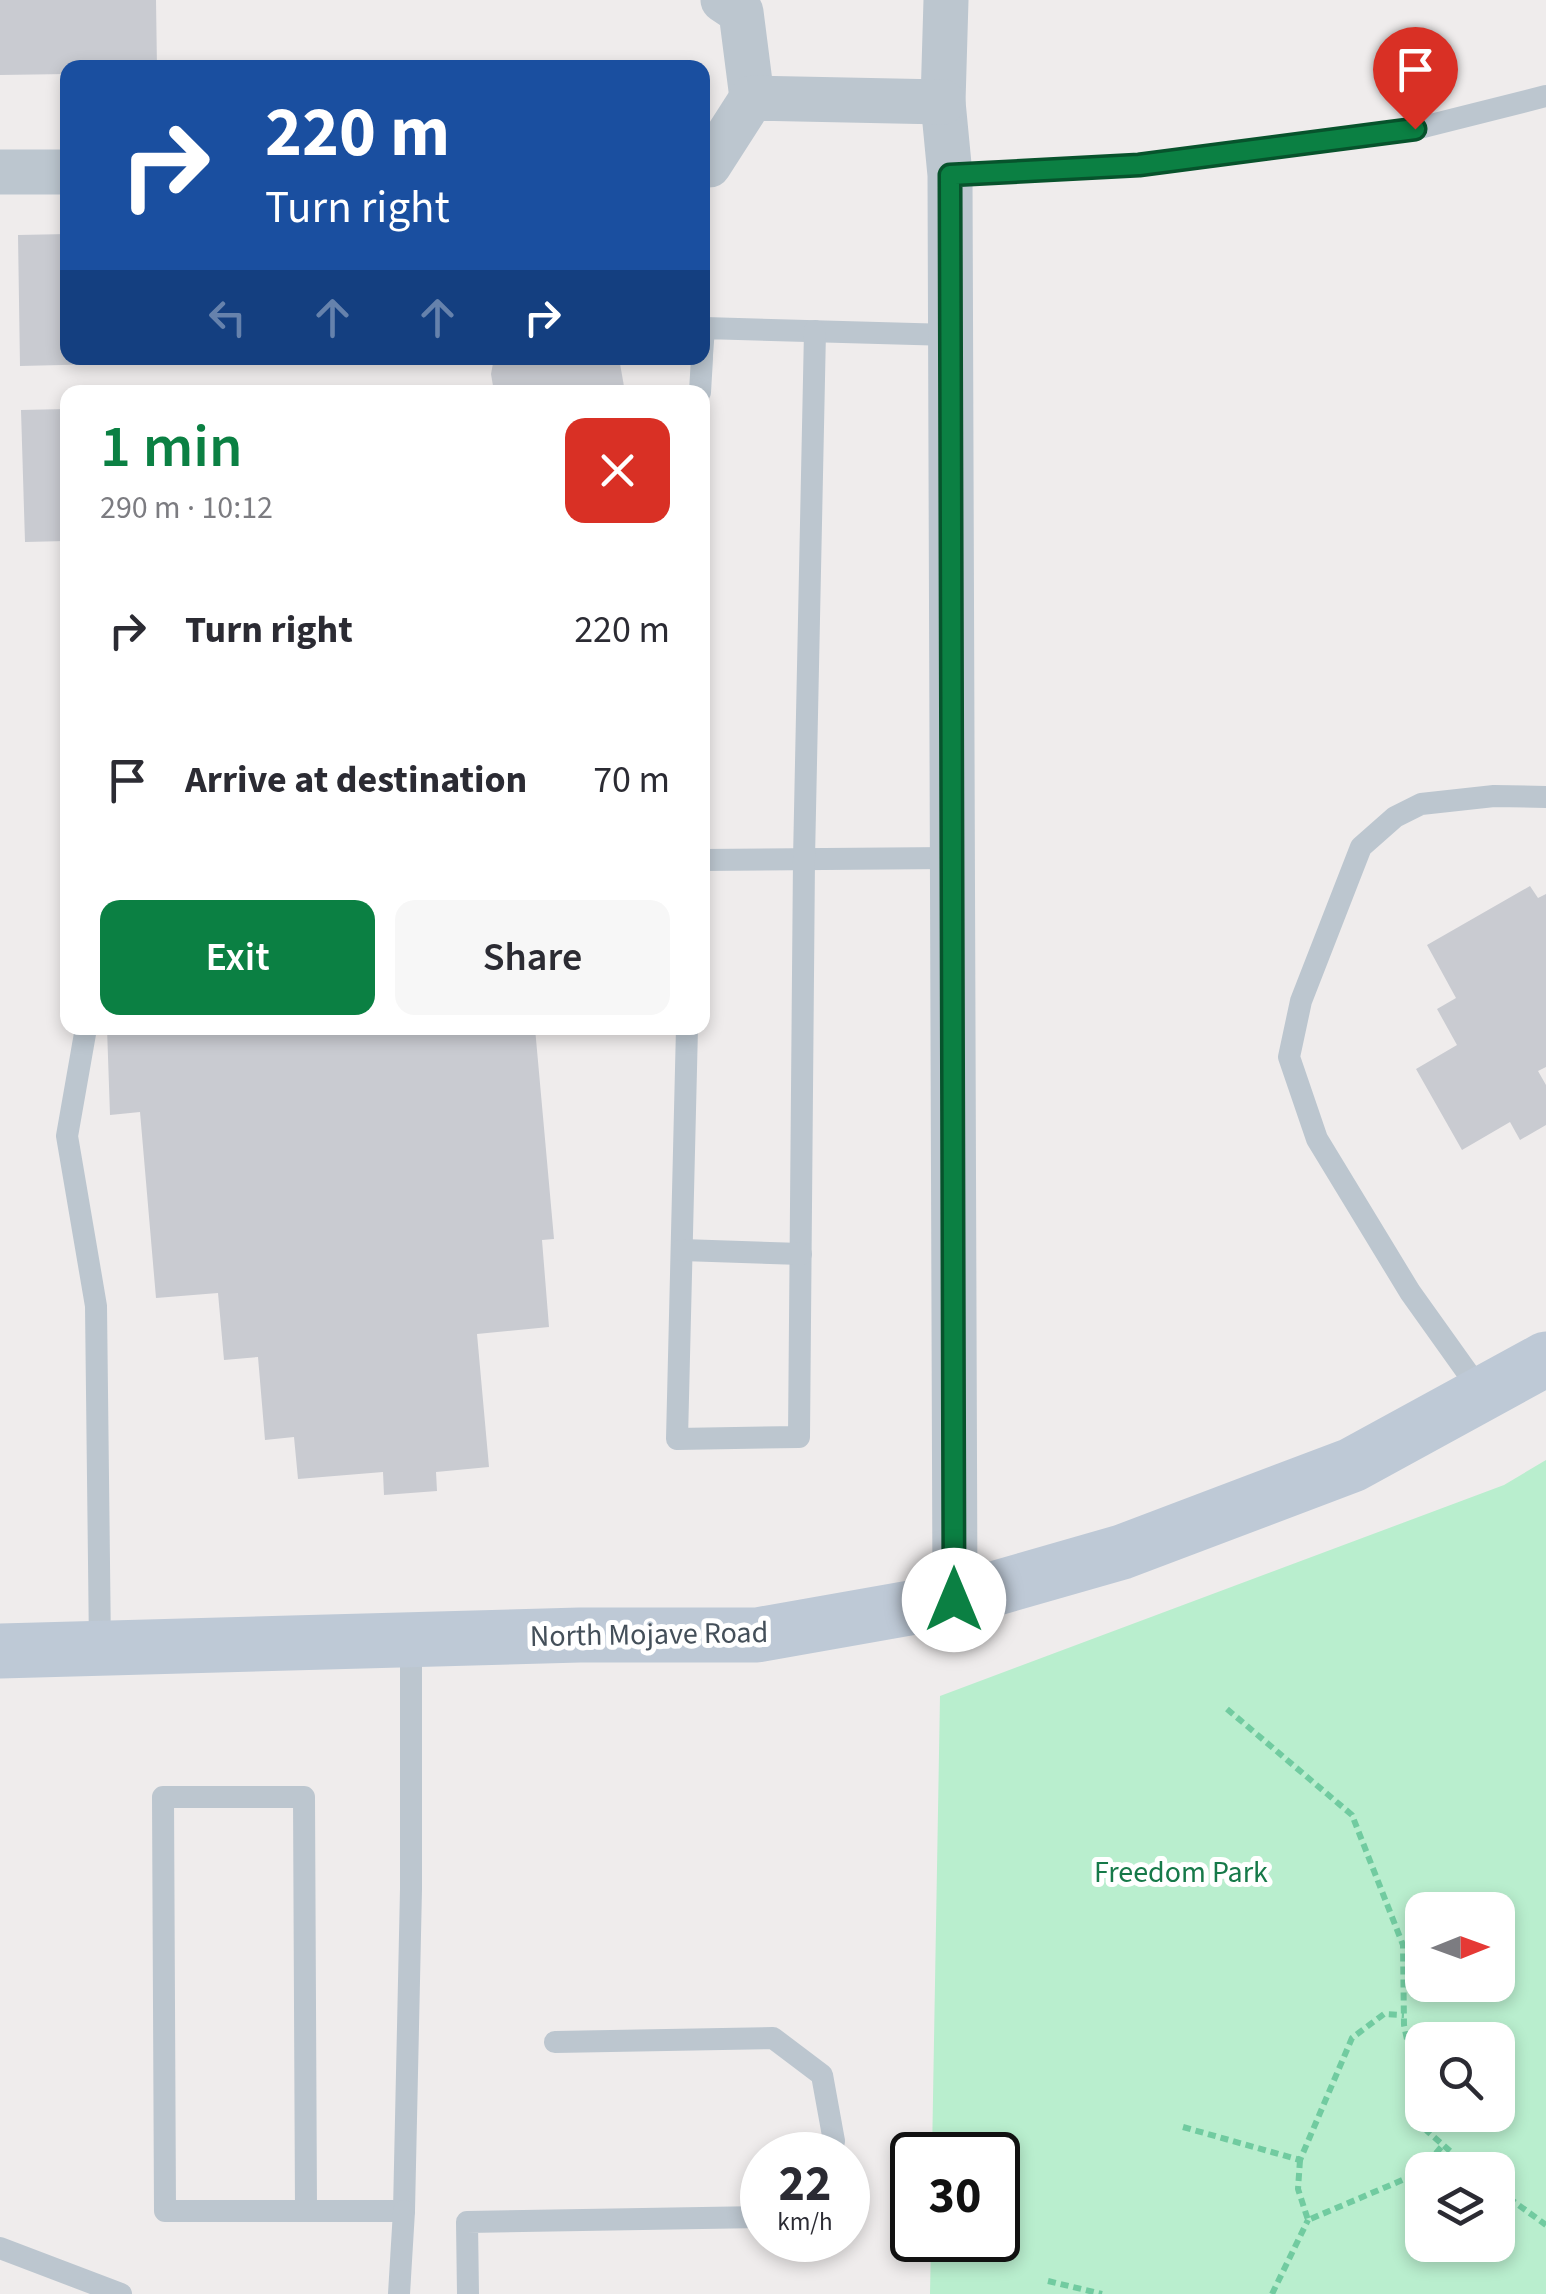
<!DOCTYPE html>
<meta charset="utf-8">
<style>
:root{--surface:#fff;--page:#f7f7f7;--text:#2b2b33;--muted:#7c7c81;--accent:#0b8043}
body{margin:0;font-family:"Source Sans 3",sans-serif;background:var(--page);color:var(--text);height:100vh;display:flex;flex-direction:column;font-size:38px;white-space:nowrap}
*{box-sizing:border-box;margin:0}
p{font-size:32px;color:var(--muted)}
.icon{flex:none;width:55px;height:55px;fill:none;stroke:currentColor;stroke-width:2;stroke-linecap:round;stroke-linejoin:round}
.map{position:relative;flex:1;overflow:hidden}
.drawer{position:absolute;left:60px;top:385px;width:650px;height:650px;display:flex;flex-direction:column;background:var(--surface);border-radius:20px;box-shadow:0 5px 15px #0003}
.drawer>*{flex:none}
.hud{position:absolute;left:60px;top:60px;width:650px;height:305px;border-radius:20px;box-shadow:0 5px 15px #0003;background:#1a4fa0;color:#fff;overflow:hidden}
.needle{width:65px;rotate:89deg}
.tools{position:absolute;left:1405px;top:1892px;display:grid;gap:20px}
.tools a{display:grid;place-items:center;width:110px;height:110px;border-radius:20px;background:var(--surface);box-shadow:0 5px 15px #0003;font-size:50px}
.speed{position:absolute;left:740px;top:2132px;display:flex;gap:20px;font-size:50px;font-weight:700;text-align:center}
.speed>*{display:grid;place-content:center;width:130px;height:130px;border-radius:50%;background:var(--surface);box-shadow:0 5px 15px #0003;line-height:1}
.speed small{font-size:25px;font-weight:400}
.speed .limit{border:5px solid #111;border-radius:15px;background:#fff;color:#111}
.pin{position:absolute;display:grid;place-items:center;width:85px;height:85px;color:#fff;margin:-102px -42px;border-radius:50% 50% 50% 0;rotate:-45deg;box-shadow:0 0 10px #0007}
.pin .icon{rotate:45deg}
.me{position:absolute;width:110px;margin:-55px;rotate:0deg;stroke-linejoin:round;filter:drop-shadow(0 0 8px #0008)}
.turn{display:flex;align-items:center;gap:35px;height:210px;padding:0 40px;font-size:45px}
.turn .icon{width:130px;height:130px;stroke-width:2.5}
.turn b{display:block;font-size:70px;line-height:85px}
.lanes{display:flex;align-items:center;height:95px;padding:0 40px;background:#0003;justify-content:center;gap:50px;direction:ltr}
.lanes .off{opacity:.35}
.round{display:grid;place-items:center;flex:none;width:105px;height:105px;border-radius:20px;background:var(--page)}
.headline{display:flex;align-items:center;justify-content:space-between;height:170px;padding:0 40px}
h1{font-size:60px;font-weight:600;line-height:75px;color:var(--accent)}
.button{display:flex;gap:20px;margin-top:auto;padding:20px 40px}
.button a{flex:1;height:115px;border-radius:20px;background:var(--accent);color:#fff;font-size:40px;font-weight:600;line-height:115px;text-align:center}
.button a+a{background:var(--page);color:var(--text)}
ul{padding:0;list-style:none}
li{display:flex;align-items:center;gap:30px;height:150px;padding:0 40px}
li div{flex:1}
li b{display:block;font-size:38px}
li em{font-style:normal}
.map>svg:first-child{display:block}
.green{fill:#b9eece;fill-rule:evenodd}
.building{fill:#c9cbd1}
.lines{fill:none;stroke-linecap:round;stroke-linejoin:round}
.path{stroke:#71cba0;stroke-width:6;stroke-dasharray:8 5;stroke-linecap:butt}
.lane{stroke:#bcc6cf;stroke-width:22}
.street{stroke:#bcc6cf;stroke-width:45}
.secondary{stroke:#bec9d6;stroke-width:55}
.route-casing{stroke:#07532c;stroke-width:25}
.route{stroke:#0b8043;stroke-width:18}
.labels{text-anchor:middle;stroke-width:10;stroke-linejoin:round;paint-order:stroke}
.street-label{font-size:30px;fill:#444f59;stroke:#fff}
.park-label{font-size:30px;fill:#167949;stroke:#fff}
</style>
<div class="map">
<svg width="1546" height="2294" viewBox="0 0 1546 2294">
<rect width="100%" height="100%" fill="#efecec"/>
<path class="green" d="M1546 1460V2294H930L931 2240H998V2155H932L940 1696 1504 1485ZM1422 1910H1498V1985H1422ZM1422 2040H1498V2115H1422ZM1422 2170H1498V2245H1422Z"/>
<g class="building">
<polygon points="0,0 156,0 157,68 68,68 68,74 0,75"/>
<polygon points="68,234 68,358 144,358 144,363 20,366 18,235"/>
<rect x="180" y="358" width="41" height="4"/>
<polygon points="494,358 619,358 625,392 494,392 491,374"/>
<polygon points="66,409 66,541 25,542 21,410"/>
<polygon points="61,556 68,556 68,744 63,744"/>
<polygon points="1530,886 1538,898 1546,894 1546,1067 1538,1071 1546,1085 1546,1125 1520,1140 1510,1122 1462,1150 1416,1069 1457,1045 1437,1009 1456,998 1427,945"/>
<polygon points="107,1028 535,1028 554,1239 542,1240 549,1327 477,1334 489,1467 436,1472 437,1491 384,1495 383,1472 298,1479 294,1437 265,1440 258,1357 224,1360 218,1293 156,1298 140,1112 110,1115"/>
</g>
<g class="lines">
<g class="path">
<polyline points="1227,1709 1352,1815 1403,1945 1404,2025 1422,2112"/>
<polyline points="1423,2115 1427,2131 1472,2170"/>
<polyline points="1183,2127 1300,2160 1352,2038 1384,2014 1404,2015"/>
<polyline points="1300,2160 1298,2189 1308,2220 1419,2173 1443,2145"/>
<polyline points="1498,2190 1546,2225"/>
<polyline points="1048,2281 1102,2294"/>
<polyline points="1272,2294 1308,2220"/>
</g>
<g class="lane">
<polyline points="950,175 1139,165 1415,129 1546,96"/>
<polyline points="702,355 704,328 950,335"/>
<polyline points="700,392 702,358"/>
<polyline points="702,860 950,858"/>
<polyline points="86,1028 67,1136 96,1306 100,1648"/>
<polyline points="687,1028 677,1439 799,1437 804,859 815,331"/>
<polyline points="682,1250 801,1254"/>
<polyline points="1482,1393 1410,1292 1317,1139 1289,1057 1301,1001 1361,847 1395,817 1421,804 1494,796 1546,797"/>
<polyline points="555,2042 773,2038 822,2075 834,2141 831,2155"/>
<polyline points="306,2210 304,1797 163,1797 165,2211 404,2211 411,1889 411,1640"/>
<polyline points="0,2248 121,2294"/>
<polyline points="399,2294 404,2211"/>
<polyline points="468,2294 467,2222 762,2217"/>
</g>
<g class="street">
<polyline points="723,0 741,12 752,98"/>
<polyline points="946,0 943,102 950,175 955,1600"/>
<polyline points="702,165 709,165 752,98 943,102"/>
<polyline points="0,172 68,172"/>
</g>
<polyline class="secondary" points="0,1651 580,1635 757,1635 955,1600 1122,1552 1352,1465 1546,1359"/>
</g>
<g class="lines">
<defs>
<polyline id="route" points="954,1600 950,175 1139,165 1415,129"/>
</defs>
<use href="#route" class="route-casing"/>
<use href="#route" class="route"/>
</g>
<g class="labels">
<g class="street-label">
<text transform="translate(649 1634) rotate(-1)" y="10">North Mojave Road</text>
</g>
<g class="park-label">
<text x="1181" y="1882">Freedom Park</text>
</g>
</g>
</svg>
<div class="tools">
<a><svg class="needle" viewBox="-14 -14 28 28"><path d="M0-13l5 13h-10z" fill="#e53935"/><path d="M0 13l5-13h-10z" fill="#7c7c81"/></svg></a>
<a><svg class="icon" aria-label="search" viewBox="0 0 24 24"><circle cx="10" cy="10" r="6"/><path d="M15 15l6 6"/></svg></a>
<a><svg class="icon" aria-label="layers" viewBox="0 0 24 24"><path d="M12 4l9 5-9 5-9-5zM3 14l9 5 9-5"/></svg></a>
</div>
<div class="speed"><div>22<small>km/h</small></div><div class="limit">30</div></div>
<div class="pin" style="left:1415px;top:129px;background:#d93025"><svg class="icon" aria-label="arrive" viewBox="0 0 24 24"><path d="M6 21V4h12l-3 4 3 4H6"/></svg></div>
<svg class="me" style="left:954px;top:1600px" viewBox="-20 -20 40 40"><circle r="19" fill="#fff"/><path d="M0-13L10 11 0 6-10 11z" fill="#0b8043"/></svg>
<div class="hud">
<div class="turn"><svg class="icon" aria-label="right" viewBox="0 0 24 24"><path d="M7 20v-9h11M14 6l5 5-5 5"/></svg><div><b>220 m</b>Turn right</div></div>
<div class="lanes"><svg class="icon off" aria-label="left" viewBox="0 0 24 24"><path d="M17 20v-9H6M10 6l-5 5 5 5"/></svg><svg class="icon off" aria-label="ahead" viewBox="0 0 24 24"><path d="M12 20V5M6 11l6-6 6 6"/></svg><svg class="icon off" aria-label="ahead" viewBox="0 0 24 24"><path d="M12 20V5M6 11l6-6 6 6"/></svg><svg class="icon" aria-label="right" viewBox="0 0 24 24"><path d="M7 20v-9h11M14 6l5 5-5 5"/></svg></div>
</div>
<section class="drawer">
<div class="headline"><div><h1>1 min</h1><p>290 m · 10:12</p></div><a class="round" style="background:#d93025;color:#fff"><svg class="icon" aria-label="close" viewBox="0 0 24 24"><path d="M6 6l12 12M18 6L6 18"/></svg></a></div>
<ul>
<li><svg class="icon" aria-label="right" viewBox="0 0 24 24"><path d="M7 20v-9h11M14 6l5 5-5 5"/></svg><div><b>Turn right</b></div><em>220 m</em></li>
<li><svg class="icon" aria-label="arrive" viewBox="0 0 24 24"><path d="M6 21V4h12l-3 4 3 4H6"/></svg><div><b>Arrive at destination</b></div><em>70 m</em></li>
</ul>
<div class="button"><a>Exit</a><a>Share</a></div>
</section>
</div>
